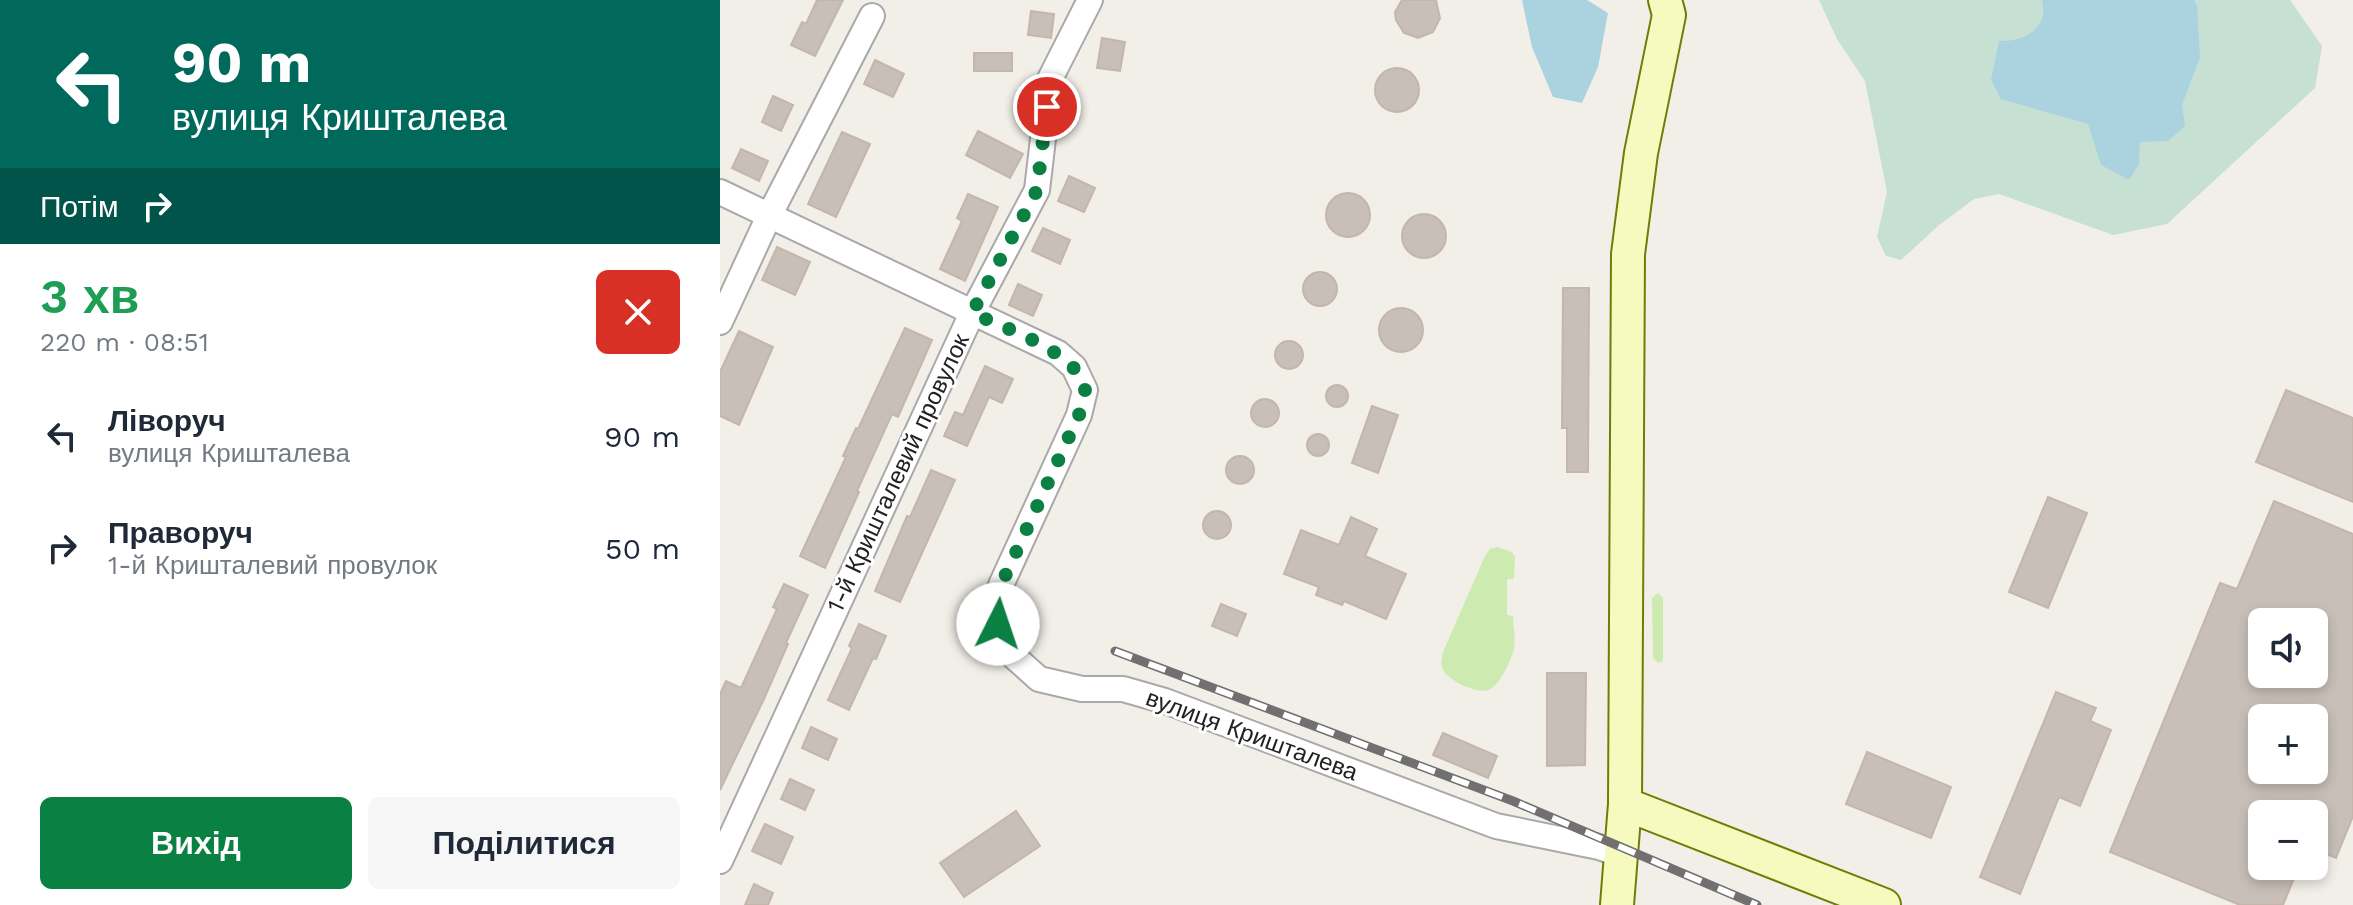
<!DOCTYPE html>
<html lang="uk">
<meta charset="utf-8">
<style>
:root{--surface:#fff;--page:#f6f6f7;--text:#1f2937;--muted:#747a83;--accent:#0b8043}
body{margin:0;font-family:"Work Sans",sans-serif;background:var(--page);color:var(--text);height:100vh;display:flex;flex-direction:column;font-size:30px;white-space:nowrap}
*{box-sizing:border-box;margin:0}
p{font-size:26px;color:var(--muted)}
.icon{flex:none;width:44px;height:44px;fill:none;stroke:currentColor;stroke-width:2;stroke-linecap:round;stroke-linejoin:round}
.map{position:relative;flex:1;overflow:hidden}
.sheet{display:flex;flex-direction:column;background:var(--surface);width:720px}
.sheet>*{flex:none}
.banner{background:#00695c;color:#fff;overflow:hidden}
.buttons{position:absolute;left:1528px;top:608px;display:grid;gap:16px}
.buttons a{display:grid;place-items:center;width:80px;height:80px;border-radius:12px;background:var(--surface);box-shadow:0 4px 12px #0003;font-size:40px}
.pin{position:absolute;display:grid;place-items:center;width:68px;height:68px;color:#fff;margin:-34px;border:4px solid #fff;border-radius:50%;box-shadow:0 2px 8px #0007}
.me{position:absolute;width:88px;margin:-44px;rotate:4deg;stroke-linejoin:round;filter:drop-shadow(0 0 6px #0008)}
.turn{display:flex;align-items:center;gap:28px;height:168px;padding:0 40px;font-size:36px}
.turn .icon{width:104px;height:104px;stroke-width:2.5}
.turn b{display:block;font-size:56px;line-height:68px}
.then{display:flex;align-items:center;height:76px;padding:0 40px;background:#0003;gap:16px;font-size:30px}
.round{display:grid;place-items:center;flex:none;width:84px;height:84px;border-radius:12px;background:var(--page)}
.headline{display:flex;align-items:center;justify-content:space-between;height:136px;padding:0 40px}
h1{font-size:48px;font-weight:600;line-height:60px;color:#1e9e55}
.cta{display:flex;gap:16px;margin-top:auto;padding:16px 40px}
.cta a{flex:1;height:92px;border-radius:12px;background:var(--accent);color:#fff;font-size:32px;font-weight:600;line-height:92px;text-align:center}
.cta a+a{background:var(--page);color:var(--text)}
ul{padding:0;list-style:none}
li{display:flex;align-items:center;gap:24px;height:112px;padding:0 40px}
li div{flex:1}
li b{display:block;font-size:30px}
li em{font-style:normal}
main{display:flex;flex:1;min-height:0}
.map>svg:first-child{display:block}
.grass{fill:#cdebb0}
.wetland{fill:#c6e0d4}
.water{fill:#aad3df}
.building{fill:#c7bfb8;stroke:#c4b6ab;stroke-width:2;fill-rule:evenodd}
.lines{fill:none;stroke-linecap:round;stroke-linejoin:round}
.street-casing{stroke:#a9a9a9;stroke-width:28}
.secondary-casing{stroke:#707d05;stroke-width:36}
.street{stroke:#fff;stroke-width:24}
.secondary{stroke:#f7fabf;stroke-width:32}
.rail-casing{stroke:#707070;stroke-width:9}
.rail{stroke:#fff;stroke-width:6;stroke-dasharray:18;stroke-linecap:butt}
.route{stroke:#0b8043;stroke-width:14;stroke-dasharray:0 25.2}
.labels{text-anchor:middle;stroke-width:6;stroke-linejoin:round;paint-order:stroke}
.street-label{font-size:24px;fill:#222;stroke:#fff}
</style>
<main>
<section class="sheet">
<div class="banner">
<div class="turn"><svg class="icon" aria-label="left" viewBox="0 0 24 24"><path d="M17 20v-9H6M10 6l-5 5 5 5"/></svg><div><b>90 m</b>вулиця Кришталева</div></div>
<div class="then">Потім<svg class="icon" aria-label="right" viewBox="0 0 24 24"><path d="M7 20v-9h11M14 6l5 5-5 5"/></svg></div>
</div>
<div class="headline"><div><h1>3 хв</h1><p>220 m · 08:51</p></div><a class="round" style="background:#d93025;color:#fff"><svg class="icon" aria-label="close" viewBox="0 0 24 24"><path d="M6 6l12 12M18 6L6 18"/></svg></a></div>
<ul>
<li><svg class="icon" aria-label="left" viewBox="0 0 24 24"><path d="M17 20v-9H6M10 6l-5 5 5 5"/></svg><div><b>Ліворуч</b><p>вулиця Кришталева</p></div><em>90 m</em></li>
<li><svg class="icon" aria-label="right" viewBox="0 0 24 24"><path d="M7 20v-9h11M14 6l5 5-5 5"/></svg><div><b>Праворуч</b><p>1-й Кришталевий провулок</p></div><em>50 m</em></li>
</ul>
<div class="cta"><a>Вихід</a><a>Поділитися</a></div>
</section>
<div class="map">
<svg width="1633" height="905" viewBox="0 0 1633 905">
<rect width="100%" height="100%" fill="#f2efe9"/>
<g class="grass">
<path d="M777 547 792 552 795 557 794 579H787V615L793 616C793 626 796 639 794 648 792 659 779 687 768 690 757 694 729 681 723 670 720 664 722 658 723 652L765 556 770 549Z"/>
<polygon points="938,593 943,598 943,658 942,662 938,663 933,658 932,598"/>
</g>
<polygon class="wetland" points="1099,0 1570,0 1602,46 1595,88 1447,224 1393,235 1279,194 1254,199 1218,226 1181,260 1166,256 1157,237 1167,192 1145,81 1117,39"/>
<g class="water">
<polygon points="802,0 867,0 888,13 878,67 862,103 833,97 812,47"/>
<path d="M1322 0H1474L1477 5 1480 57 1462 105 1465 126 1448 141 1420 142 1419 164 1409 180 1381 165 1368 124 1281 99 1271 80 1279 41C1303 42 1330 29 1322 0Z"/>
</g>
<g class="building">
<polygon points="97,0 123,0 95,56 71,45 82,22 86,24"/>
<polygon points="682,0 716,0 720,18 713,32 698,38 684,33 676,20 675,12"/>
<polygon points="311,11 334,14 331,38 308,35"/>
<polygon points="382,38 405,42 400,71 377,68"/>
<rect x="254" y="53" width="38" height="18"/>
<polygon points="155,60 184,74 173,97 144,84"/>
<circle cx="677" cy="90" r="22"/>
<polygon points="53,96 73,105 61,131 42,122"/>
<polygon points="258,131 303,154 290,178 246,155"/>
<polygon points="122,132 150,144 116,217 88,204"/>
<polygon points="21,149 48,161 39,181 12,168"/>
<polygon points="349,176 375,188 364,212 338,201"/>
<circle cx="628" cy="215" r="22"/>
<polygon points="248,194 278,207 245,281 220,269 242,221 237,218"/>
<circle cx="704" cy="236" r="22"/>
<polygon points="323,228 350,240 340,264 312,251"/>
<polygon points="57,247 90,262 75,295 42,280"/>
<circle cx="600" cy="289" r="17"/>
<polygon points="298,284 322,295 313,316 289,305"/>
<polygon points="843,288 869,288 868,472 847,472 847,428 842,428"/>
<circle cx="681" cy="330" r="22"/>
<polygon points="185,328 212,340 178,417 172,414 137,491 139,492 105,568 80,556 126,457 123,456 136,428 138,429"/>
<polygon points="19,331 53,347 19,425 0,416 0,372"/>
<circle cx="569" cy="355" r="14"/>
<polygon points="265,366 293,379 282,403 269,397 247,446 224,436 235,412 243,415"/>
<circle cx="617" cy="396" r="11"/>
<polygon points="1566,390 1633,418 1633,502 1536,462"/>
<circle cx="545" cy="413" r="14"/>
<polygon points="652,406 678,415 658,473 632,463"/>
<circle cx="598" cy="445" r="11"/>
<circle cx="520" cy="470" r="14"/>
<polygon points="211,470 235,480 180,602 155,591 187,516 190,517"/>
<polygon points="1328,497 1367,513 1328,608 1289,592"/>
<path d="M1554 501 1633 534V816L1616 858 1594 849V814H1542V866H1579L1563 905H1520L1390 852 1500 583 1517 589ZM1542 622H1594V674H1542ZM1542 718H1594V770H1542Z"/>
<circle cx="497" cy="525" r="14"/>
<polygon points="631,517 657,529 645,556 686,574 666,619 624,601 622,605 596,595 599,587 564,574 581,530 619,545"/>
<polygon points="64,584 88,595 66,643 68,644 44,699 0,790 0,694 6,681 21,688 57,609 53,607"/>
<polygon points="501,604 526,614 517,636 492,626"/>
<polygon points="139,624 166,636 156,659 153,658 129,710 108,700 132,648 129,646"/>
<polygon points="827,673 866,673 865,765 827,766"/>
<polygon points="1336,692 1376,708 1370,721 1391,730 1360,806 1339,797 1300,894 1260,877"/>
<polygon points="91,727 117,739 108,760 82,748"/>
<polygon points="723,733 777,756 768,778 713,755"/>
<polygon points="1147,752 1231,787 1211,838 1126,804"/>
<polygon points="70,779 94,790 85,810 61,799"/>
<polygon points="296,811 320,846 244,897 220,863"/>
<polygon points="45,824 73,837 61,864 32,851"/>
<polygon points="34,884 53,893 48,905 25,905"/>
</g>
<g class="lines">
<defs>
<g id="street">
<polyline points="0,192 338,353 354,367 365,390 359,415 281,585 278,624 291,654 319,679 362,689 403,689 445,701 776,826 879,847 902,855"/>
<polyline points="0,322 49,216 152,16"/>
<polyline points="0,861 252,313 317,190 330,79 370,0"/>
</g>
<g id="secondary">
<polyline points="905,804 1164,905"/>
<polyline points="897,905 905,804 908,254 921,153 949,15 945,0"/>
</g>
</defs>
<use href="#street" class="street-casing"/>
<use href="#secondary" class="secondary-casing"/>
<use href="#street" class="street"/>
<use href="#secondary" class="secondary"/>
<defs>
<polyline id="rail" points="395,651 793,801 1037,905"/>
</defs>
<use href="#rail" class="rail-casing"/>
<use href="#rail" class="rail"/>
</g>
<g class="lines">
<path class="route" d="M278 624 281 585 359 415C361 408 366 397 365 390 361 353 282 327 252 313L317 190 327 107"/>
</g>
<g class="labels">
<g class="street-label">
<text transform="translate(178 473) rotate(-65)" y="8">1-й Кришталевий провулок</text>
<text transform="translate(532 735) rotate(20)" y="8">вулиця Кришталева</text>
</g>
</g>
</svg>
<div class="buttons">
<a><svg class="icon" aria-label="sound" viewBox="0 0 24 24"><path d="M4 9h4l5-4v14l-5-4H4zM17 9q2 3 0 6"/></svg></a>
<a>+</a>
<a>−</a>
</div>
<div class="pin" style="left:327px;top:107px;background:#d93025"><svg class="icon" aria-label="arrive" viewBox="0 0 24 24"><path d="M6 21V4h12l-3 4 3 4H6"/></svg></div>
<svg class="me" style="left:278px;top:624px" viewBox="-20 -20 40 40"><circle r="19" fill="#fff"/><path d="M0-13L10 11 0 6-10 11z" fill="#0b8043"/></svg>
</div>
</main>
